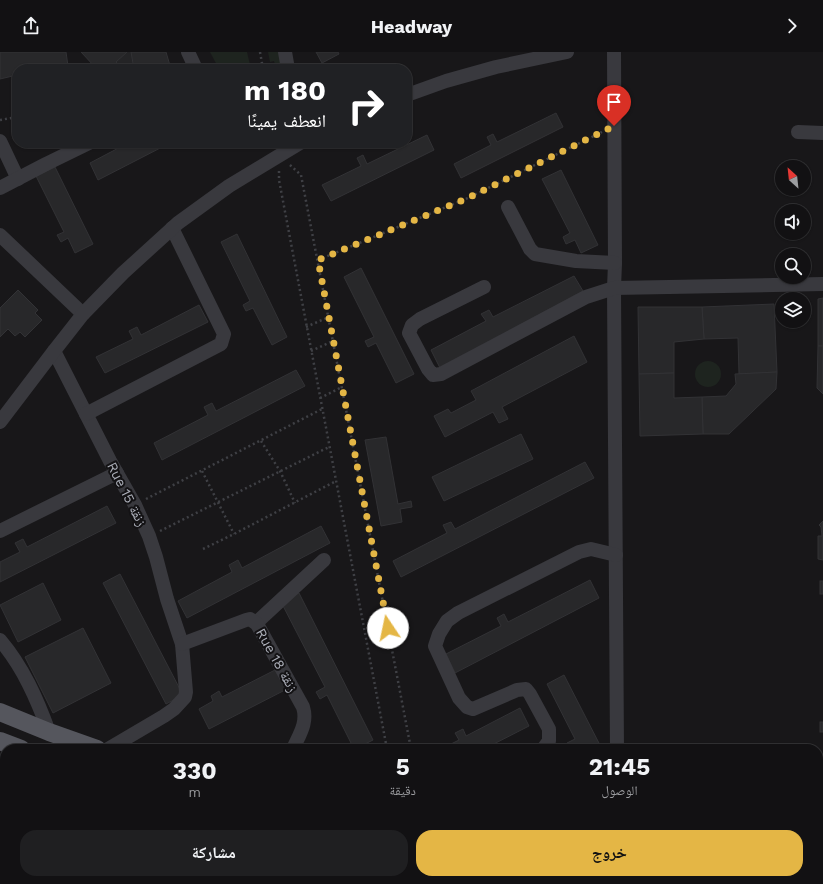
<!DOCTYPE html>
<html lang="ar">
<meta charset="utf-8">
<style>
:root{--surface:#121113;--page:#1f1f21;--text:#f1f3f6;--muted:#9c9da0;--line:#313133;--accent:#e4b645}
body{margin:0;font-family:"Work Sans","Noto Naskh Arabic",sans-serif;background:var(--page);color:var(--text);direction:rtl;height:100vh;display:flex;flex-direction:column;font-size:15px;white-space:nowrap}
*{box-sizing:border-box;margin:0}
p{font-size:13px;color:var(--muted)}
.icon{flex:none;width:22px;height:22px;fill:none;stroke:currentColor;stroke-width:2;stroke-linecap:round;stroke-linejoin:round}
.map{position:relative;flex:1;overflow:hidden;direction:ltr}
.panel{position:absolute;left:0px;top:692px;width:823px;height:140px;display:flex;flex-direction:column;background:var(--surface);border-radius:16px 16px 0 0;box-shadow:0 1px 3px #0004,0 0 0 1px var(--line);direction:rtl}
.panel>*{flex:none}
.guide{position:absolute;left:12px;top:12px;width:400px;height:84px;border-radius:16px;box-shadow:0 1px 3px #0004,0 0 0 1px var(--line);direction:rtl;background:#202124;color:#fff;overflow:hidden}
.needle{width:26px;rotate:333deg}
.tools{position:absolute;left:775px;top:108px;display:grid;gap:8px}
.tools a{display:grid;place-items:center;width:36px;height:36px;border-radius:50%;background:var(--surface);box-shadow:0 1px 3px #0004,0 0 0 1px var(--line);font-size:20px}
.pin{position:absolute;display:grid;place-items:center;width:34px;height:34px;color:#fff;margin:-41px -17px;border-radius:50% 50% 50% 0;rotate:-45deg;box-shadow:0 0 4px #0007}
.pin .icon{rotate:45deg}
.me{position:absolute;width:44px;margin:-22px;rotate:349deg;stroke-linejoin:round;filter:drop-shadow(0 0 3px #0008)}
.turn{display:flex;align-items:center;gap:14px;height:84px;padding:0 20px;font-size:18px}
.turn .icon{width:52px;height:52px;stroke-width:2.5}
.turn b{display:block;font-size:28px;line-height:34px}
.eta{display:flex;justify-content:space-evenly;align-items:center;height:68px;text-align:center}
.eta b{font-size:24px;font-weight:700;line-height:28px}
.cta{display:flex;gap:8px;margin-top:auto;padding:8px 20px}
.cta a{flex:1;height:46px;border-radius:16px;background:var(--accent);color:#111;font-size:16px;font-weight:700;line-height:46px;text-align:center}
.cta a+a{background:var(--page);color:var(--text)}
header{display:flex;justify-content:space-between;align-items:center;height:52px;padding:0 20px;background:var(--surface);font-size:18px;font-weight:700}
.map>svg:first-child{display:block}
.built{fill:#242426}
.green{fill:#1e241f}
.building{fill:#28282a;stroke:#323235}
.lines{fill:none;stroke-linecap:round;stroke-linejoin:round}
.path{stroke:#3f4045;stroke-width:2.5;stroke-dasharray:2 3;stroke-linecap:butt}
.minor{stroke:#39393e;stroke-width:14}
.major{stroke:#55565d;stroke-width:18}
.route{stroke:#e4b645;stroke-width:7;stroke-dasharray:0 12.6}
.labels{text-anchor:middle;stroke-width:4;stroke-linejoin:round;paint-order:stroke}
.street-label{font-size:14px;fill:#abaeb8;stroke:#131214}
</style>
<header><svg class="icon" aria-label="forward" viewBox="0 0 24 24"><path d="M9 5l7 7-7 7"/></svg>Headway<svg class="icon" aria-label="share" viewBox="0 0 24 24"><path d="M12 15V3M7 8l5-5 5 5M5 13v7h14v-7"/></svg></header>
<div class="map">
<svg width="823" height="832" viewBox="0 0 823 832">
<rect width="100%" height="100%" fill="#181719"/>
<polygon class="built" points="81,0 166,0 171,17 92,17 95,15"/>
<g class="green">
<polygon points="210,0 247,0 251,17 219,17"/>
<polygon points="268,0 280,0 283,16 276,17 274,9 270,10"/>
<circle cx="708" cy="322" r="13"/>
</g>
<g class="building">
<polygon points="0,0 66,0 68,14 50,17 17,17 17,23 0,27"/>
<polygon points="81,0 127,0 116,10 122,17 92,17 95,15"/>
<polygon points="131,0 166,0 171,17 153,17 152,12 134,17"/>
<polygon points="316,0 338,0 339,2 322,11"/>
<polygon points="556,61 563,75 461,126 454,112 491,93 487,85 493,82 497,90"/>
<polygon points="427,83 434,98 331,149 322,133 361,114 357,106 363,103 367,112"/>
<polygon points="128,91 170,91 98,128 90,111"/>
<polygon points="55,115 93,192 75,201 68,186 61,190 57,183 64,180 36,124"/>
<polygon points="561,118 598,193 581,201 575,188 566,192 563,185 570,181 542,127"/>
<polygon points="237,182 287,285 272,293 253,256 246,259 243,253 250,249 221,190"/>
<polygon points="361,216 414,322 396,331 376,291 368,295 365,289 374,285 344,225"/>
<polygon points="574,224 583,239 440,316 431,298 486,269 481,262 489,258 493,265"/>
<polygon points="18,238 38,258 35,261 42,268 25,285 20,280 15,284 8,277 0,285 0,256"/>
<polygon points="823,246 823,294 818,294 818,247"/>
<polygon points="774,252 777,320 739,322 738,286 704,287 702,255"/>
<polygon points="199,253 208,270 105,321 96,305 133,287 129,279 137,275 141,283"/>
<polygon points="638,255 702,255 704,287 674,290 674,321 639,322"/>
<polygon points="574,284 587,310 502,355 508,367 499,371 493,360 445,385 434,364 448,357 451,361 476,348 471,339"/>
<polygon points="818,294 823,294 823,342 817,336"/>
<polygon points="296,318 305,334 162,408 154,391 208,363 204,355 212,351 216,359"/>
<polygon points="777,320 776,337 729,382 703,382 702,345 726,344 736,332 735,322"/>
<polygon points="674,321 674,346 702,345 703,382 640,384 639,322"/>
<polygon points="521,382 533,407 444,449 432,425"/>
<polygon points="386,385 398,452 411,449 412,455 400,457 402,470 381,474 365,388"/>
<polygon points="585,410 594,426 401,525 393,509 447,481 443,473 451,470 455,477"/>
<polygon points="107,454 116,471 0,530 0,510 20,500 15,491 23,487 27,495"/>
<polygon points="823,469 823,508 818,507 818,484 822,484 821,475 819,473"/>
<polygon points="321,474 330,491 187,566 178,549 232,520 229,513 238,508 242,516"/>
<polygon points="120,522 183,643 166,652 103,531"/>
<polygon points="590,528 599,546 455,621 446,602 501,574 497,566 504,562 508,570"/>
<rect x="820" y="529" width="3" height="13"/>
<polygon points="43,531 61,568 18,590 0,553"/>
<polygon points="299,541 373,688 355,697 354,697 327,643 320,647 316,640 325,635 281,550"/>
<polygon points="83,576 111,631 53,661 25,605"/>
<polygon points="277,617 287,637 209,677 199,657 213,649 211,644 219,639 222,645"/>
<polygon points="564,623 602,697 580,697 578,694 572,697 570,697 567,691 575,687 547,632"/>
<polygon points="520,656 529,674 484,697 446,697 445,695 459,688 455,681 463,677 466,684"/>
<rect x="820" y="670" width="3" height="10"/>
<polygon points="5,769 5,789 0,786 0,775"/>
<polygon points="818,808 823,809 823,832 804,832 804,827 818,827"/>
<polygon points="0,817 5,821 5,827 12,827 9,832 0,832"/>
<polygon points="180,827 190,827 190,832 160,832 161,829"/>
<polygon points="456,827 476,827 474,831"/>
<polygon points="496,827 524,827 524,831 495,828"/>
<rect x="541" y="827" width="28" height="1"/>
<polygon points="588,827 610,827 609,832 587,832"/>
<rect x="632" y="827" width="25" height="3"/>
<polygon points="675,827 703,827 704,832 676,832"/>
<polygon points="761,827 787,827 787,832 760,832"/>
<polygon points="73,831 97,832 72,832"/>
</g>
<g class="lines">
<g class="path">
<polyline points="260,0 263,17"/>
<polyline points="78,15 79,17"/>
<polyline points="0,68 17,65"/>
<polyline points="290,113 301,123 411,697"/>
<polyline points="279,119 279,128 387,697"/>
<polyline points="318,208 468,146 602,80"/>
<polyline points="306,275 329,265"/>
<polyline points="311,299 333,289"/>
<polyline points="320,346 342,335"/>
<polyline points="261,389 280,419 295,451"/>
<polyline points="202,419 234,482"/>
<polyline points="146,447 322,357"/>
<polyline points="160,479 329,395"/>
<polyline points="203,497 234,482 336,429"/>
</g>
<g class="minor">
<polyline points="188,0 196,17"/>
<polyline points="285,0 288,17"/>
<polyline points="614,0 615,211 614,236 617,697"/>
<polyline points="407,43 446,29 496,15 567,0"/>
<polyline points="798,80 823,81"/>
<polyline points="0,89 18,127"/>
<polyline points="0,136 46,112 89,91"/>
<polyline points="508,155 530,197 535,202 576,209 615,211"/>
<polyline points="0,183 83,262"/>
<polyline points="484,235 420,267 412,273 409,281 428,317 433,323 441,322 586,245 614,236 823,232"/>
<polyline points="54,299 110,409 135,453 149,484 156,505 167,547 182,592 186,640 185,645 174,657 164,664 108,697"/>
<polyline points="86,362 221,292 224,282 172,176"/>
<polyline points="0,370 54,299 83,262 123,221 178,171 229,134 300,91"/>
<polyline points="0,479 117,421"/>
<polyline points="256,571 324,508"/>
<path d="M0 588C23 615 37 647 49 680"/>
<path d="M182 592 246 568 250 567 257 572 303 655C308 671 299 683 293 697"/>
<polyline points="543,697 549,689 549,677 530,642 526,637 517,638 473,657 467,655 459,646 435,594 439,582 447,569 458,561 579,500 591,497 616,503"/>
<polyline points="417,827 418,832"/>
<polyline points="726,827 726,832"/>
<polyline points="40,832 42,827"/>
</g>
<g class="major">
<polyline points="0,660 49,680 97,697"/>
<polyline points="0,689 21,697"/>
<polyline points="818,753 823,754"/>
<polyline points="818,776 823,776"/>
</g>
</g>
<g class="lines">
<polyline class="route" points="388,576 318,208 468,146 614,74"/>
</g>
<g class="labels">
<g class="street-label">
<text transform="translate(127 442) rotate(63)" y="5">Rue 15 زنقة</text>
<text transform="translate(277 608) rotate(61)" y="5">Rue 18 زنقة</text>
</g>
</g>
</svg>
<div class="tools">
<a><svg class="needle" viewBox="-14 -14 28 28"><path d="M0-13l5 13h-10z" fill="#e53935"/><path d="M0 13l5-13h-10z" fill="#9c9da0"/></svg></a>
<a><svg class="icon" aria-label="sound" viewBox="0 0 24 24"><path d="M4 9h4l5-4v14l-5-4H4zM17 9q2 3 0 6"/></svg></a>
<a><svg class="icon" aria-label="search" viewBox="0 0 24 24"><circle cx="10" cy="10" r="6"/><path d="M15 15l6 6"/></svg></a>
<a><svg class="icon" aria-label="layers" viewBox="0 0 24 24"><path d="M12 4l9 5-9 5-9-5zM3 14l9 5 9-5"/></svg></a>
</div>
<div class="pin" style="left:614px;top:74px;background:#d93025"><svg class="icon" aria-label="arrive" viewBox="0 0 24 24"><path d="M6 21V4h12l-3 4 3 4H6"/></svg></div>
<svg class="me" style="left:388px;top:576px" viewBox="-20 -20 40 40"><circle r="19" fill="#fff"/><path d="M0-13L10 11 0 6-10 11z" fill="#e4b645"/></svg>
<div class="guide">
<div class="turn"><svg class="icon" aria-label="right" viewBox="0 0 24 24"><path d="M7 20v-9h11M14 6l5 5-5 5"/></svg><div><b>180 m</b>انعطف يمينًا</div></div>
</div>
<section class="panel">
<div class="eta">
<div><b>21:45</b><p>الوصول</p></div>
<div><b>5</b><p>دقيقة</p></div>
<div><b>330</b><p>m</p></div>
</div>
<div class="cta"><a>خروج</a><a>مشاركة</a></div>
</section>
</div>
